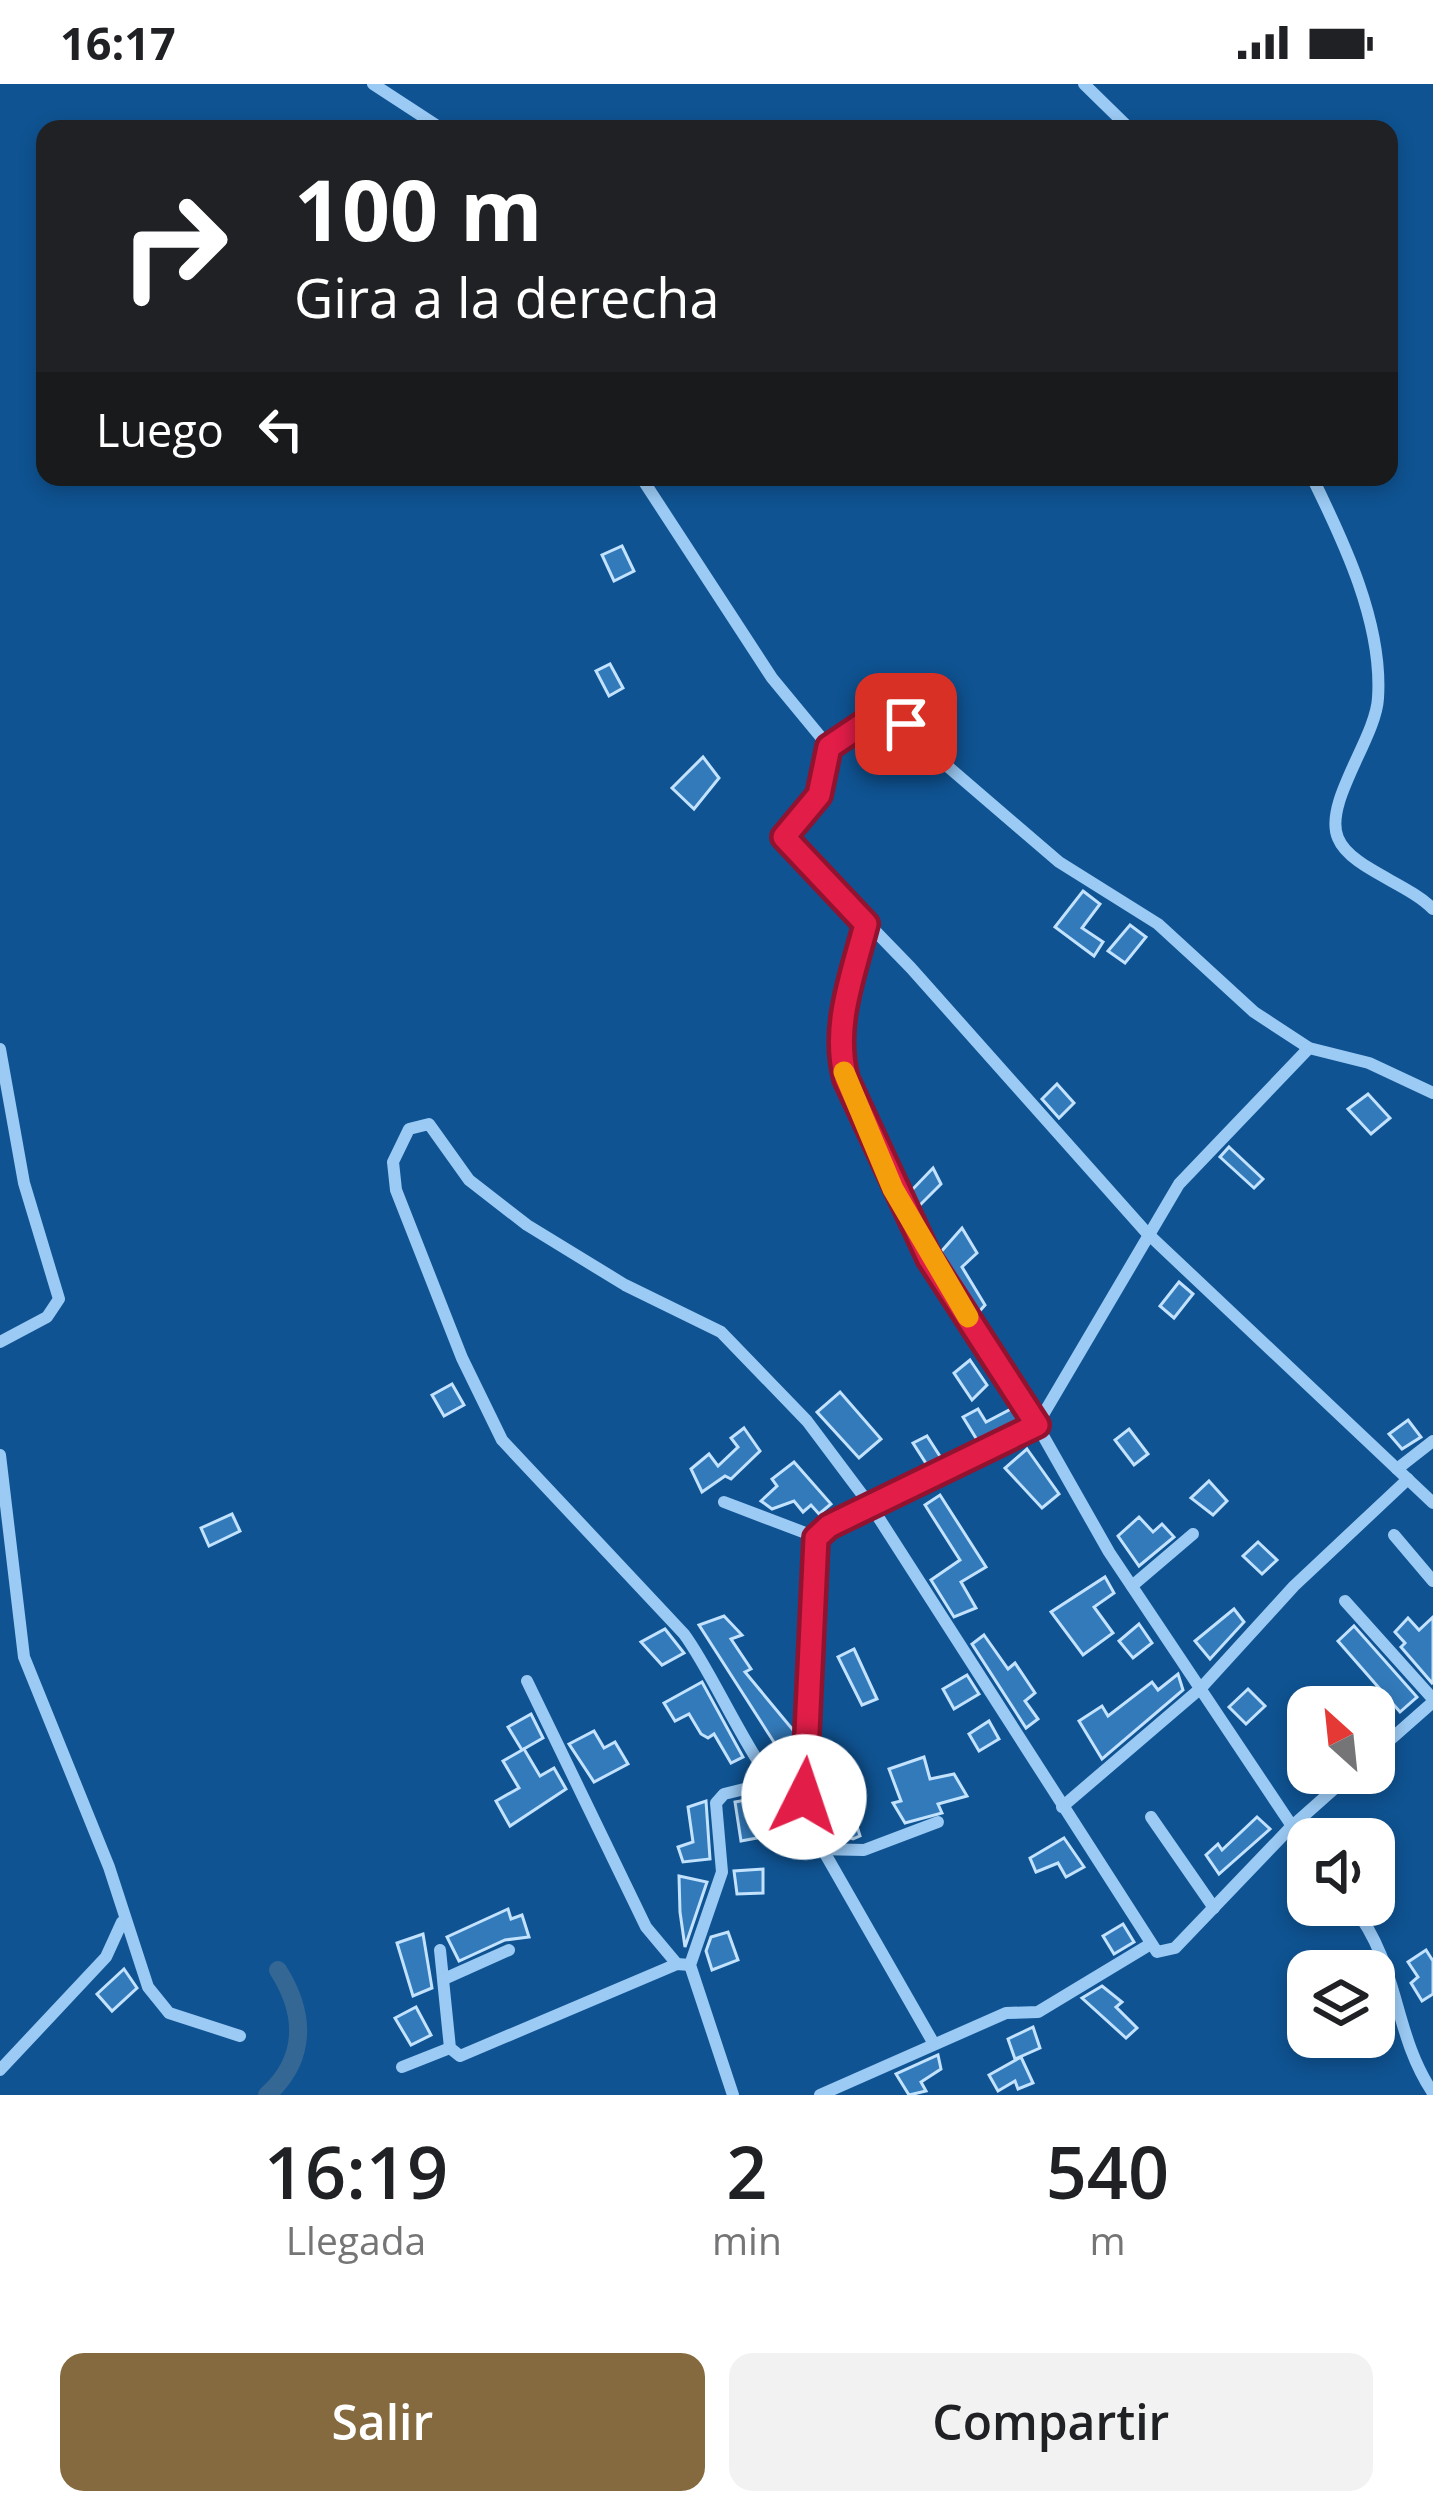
<!DOCTYPE html>
<html lang="es">
<style>
:root{--surface:#fff;--page:#f2f2f2;--text:#202124;--muted:#757577;--accent:#846a3e}
body{margin:0;font-family:"Open Sans",sans-serif;background:var(--page);color:var(--text);height:100vh;display:flex;flex-direction:column;font-size:45px;white-space:nowrap}
*{box-sizing:border-box;margin:0}
p{font-size:39px;color:var(--muted)}
.icon{flex:none;width:66px;height:66px;fill:none;stroke:currentColor;stroke-width:2;stroke-linecap:round;stroke-linejoin:round}
.map{position:relative;height:2011px;overflow:hidden}
.details{display:flex;flex-direction:column;background:var(--surface);flex:1}
.details>*{flex:none}
.guide{position:absolute;left:36px;top:36px;width:1362px;height:366px;border-radius:24px;box-shadow:0 6px 18px #0003;background:#202124;color:#fff;overflow:hidden}
.needle{width:78px;rotate:333deg}
.fabs{position:absolute;left:1287px;top:1602px;display:grid;gap:24px}
.fabs a{display:grid;place-items:center;width:108px;height:108px;border-radius:24px;background:var(--surface);box-shadow:0 6px 18px #0003;font-size:60px}
.pin{position:absolute;display:grid;place-items:center;width:102px;height:102px;color:#fff;margin:-51px;border-radius:24px;box-shadow:0 6px 18px #0006}
.me{position:absolute;width:132px;margin:-66px;rotate:4deg;stroke-linejoin:round;filter:drop-shadow(0 0 9px #0008)}
.turn{display:flex;align-items:center;gap:42px;height:252px;padding:0 60px;font-size:54px}
.turn .icon{width:156px;height:156px;stroke-width:2.5}
.turn b{display:block;font-size:84px;line-height:102px}
.then{display:flex;align-items:center;height:114px;padding:0 60px;background:#0003;gap:24px;font-size:45px}
.eta{display:flex;justify-content:space-evenly;align-items:center;height:204px;text-align:center}
.eta b{font-size:72px;font-weight:600;line-height:84px}
.button{display:flex;gap:24px;margin-top:auto;padding:24px 60px}
.button a{flex:1;height:138px;border-radius:24px;background:var(--accent);color:#fff;font-size:48px;font-weight:600;line-height:138px;text-align:center}
.button a+a{background:var(--page);color:var(--text)}
.status{display:flex;justify-content:space-between;align-items:center;height:84px;padding:0 60px;background:var(--surface);direction:ltr}
.status svg{height:33px;fill:currentColor}
.map>svg:first-child{display:block}
.lines{fill:none;stroke-linecap:round;stroke-linejoin:round}
.canal{stroke:#356795;stroke-width:18}
.building{fill:#337aba;stroke:#c2e2fe;stroke-width:3}
.minor{stroke:#9bcaf4;stroke-width:12}
.route-casing{stroke:#92132f;stroke-width:30}
.route{stroke:#e11d48;stroke-width:21}
.slow{stroke:#f59e0b;stroke-width:21}
</style>
<div class="status"><b>16:17</b><svg viewBox="0 0 49 12"><path d="M0 12V9h3v3zM5 12V6h3v6zM10 12V3h3v9zM15 12V0h3v12zM26 1h20v11H26zM47 4h2v5h-2z"/></svg></div>
<div class="map">
<svg width="1433" height="2011" viewBox="0 0 1433 2011">
<rect width="100%" height="100%" fill="#0f5392"/>
<g class="lines">
<path class="canal" d="M267 2011C307 1975 306 1930 278 1886"/>
</g>
<g class="building">
<polygon points="622,462 634,487 614,497 602,471"/>
<polygon points="610,580 623,604 609,612 596,587"/>
<polygon points="703,673 719,694 694,725 672,704"/>
<polygon points="1083,807 1100,820 1082,844 1103,858 1094,872 1055,843"/>
<polygon points="1130,841 1146,853 1125,879 1108,867"/>
<polygon points="1057,1000 1074,1019 1059,1034 1042,1015"/>
<polygon points="1368,1010 1390,1034 1371,1050 1348,1025"/>
<polygon points="1229,1063 1263,1095 1254,1104 1220,1073"/>
<polygon points="933,1084 941,1100 917,1124 910,1108"/>
<polygon points="962,1144 977,1169 962,1183 985,1221 977,1230 940,1169"/>
<polygon points="1179,1198 1193,1210 1174,1234 1160,1222"/>
<polygon points="970,1276 987,1301 972,1316 954,1289"/>
<polygon points="452,1300 464,1321 444,1332 432,1311"/>
<polygon points="840,1308 881,1355 859,1374 817,1328"/>
<polygon points="1013,1324 1022,1337 979,1359 963,1333 978,1325 986,1338"/>
<polygon points="1408,1336 1421,1353 1402,1365 1389,1350"/>
<polygon points="744,1344 760,1367 731,1395 725,1392 702,1408 691,1385 709,1370 718,1382 738,1363 731,1354"/>
<polygon points="1129,1345 1148,1370 1134,1381 1115,1356"/>
<polygon points="927,1352 943,1377 929,1384 913,1359"/>
<polygon points="1027,1365 1059,1410 1042,1424 1005,1384"/>
<polygon points="794,1378 831,1420 819,1430 811,1421 803,1428 794,1417 772,1425 761,1417 777,1402 772,1395"/>
<polygon points="1209,1397 1227,1417 1213,1431 1191,1414"/>
<polygon points="940,1411 986,1483 961,1498 976,1524 954,1533 931,1496 960,1476 925,1421"/>
<polygon points="232,1430 240,1447 209,1462 201,1444"/>
<polygon points="1139,1433 1153,1448 1162,1440 1174,1453 1139,1482 1118,1452"/>
<polygon points="1258,1458 1277,1476 1262,1490 1243,1472"/>
<polygon points="1105,1493 1114,1509 1094,1523 1113,1549 1083,1571 1051,1528"/>
<polygon points="1234,1525 1244,1538 1210,1575 1195,1557"/>
<polygon points="724,1532 742,1551 731,1555 751,1585 745,1588 798,1652 795,1691 699,1541"/>
<polygon points="1433,1533 1433,1598 1432,1599 1401,1563 1405,1559 1395,1548 1408,1534 1419,1546"/>
<polygon points="1139,1540 1152,1559 1133,1574 1119,1557"/>
<polygon points="1354,1542 1417,1613 1400,1628 1338,1557"/>
<polygon points="665,1545 684,1569 662,1581 641,1558"/>
<polygon points="984,1551 1008,1585 1015,1579 1035,1609 1025,1617 1038,1635 1026,1644 972,1560"/>
<polygon points="854,1565 877,1615 862,1621 838,1573"/>
<polygon points="1178,1590 1183,1606 1102,1675 1079,1637 1102,1622 1108,1632 1152,1598 1158,1606"/>
<polygon points="967,1591 979,1610 954,1625 943,1605"/>
<polygon points="702,1598 743,1673 731,1679 714,1650 708,1654 701,1650 689,1630 675,1637 664,1619"/>
<polygon points="1248,1605 1265,1622 1246,1640 1229,1623"/>
<polygon points="531,1630 543,1654 522,1666 508,1643"/>
<polygon points="989,1637 999,1655 979,1667 969,1650"/>
<polygon points="594,1647 604,1664 615,1658 628,1680 594,1698 569,1660"/>
<polygon points="524,1665 540,1692 554,1684 566,1705 510,1742 496,1717 519,1704 503,1677"/>
<polygon points="924,1673 930,1695 954,1690 967,1712 938,1720 942,1729 905,1739 893,1719 901,1717 889,1685"/>
<polygon points="845,1703 860,1752 853,1755 836,1749 828,1735 818,1736 825,1709"/>
<polygon points="752,1715 771,1717 772,1732 754,1733 757,1754 741,1757 735,1718"/>
<polygon points="706,1717 710,1775 683,1778 678,1763 693,1758 688,1723"/>
<polygon points="1257,1733 1270,1745 1219,1790 1206,1771 1218,1760 1222,1766"/>
<polygon points="1064,1754 1084,1783 1066,1793 1058,1779 1036,1788 1030,1774"/>
<polygon points="763,1785 763,1809 737,1810 734,1787"/>
<polygon points="679,1792 707,1798 685,1863 680,1828"/>
<polygon points="508,1825 511,1835 522,1831 529,1853 505,1856 459,1877 447,1853"/>
<polygon points="1123,1840 1134,1858 1114,1870 1103,1852"/>
<polygon points="728,1848 738,1876 712,1886 706,1867 711,1853"/>
<polygon points="423,1850 432,1904 413,1912 397,1859"/>
<polygon points="1426,1866 1433,1877 1433,1910 1422,1917 1411,1899 1418,1893 1408,1878"/>
<polygon points="124,1885 137,1904 112,1927 97,1910"/>
<polygon points="1102,1902 1122,1918 1116,1923 1137,1944 1126,1954 1082,1914"/>
<polygon points="416,1923 431,1951 411,1961 395,1934"/>
<polygon points="1033,1943 1040,1964 1015,1975 1008,1955"/>
<polygon points="938,1971 941,1985 921,1998 926,2007 909,2011 896,1990"/>
<polygon points="1021,1973 1033,1999 1018,2005 1015,1997 998,2007 989,1991"/>
</g>
<g class="lines">
<g class="minor">
<polyline points="373,0 442,45"/>
<polyline points="1084,0 1130,45"/>
<polyline points="641,393 772,594 829,663"/>
<path d="M1312 393C1344 458 1383 540 1378 614 1376 654 1323 719 1338 754 1350 784 1408 799 1433 825"/>
<polyline points="866,840 842,933 840,964 846,995 893,1105 929,1174 1037,1341 1109,1468 1308,1766"/>
<polyline points="0,965 24,1099 59,1215 47,1233 0,1258"/>
<polyline points="1433,1009 1369,979 1309,964 1254,928 1158,840 1059,778 889,632 875,632 829,663 819,711 784,753 911,884 1146,1148 1433,1419"/>
<polyline points="0,1371 24,1573 109,1783 148,1903 169,1929 240,1952"/>
<polyline points="1397,1385 1433,1357"/>
<polyline points="724,1418 816,1453"/>
<polyline points="1394,1451 1433,1497"/>
<polyline points="1132,1502 1193,1450"/>
<polyline points="1345,1517 1433,1615"/>
<polyline points="527,1597 646,1843 677,1880"/>
<polyline points="1374,1670 1433,1618"/>
<polyline points="1062,1723 1201,1604 1294,1502 1408,1395"/>
<polyline points="799,1724 808,1696 811,1472 816,1453 829,1442 873,1425 1037,1341 1179,1100 1309,964"/>
<polyline points="1151,1733 1214,1824"/>
<polyline points="817,1765 864,1766 938,1738"/>
<path d="M1352 1821C1401 1883 1392 1948 1433 2009"/>
<polyline points="440,1866 450,1964 460,1972 677,1880 690,1881"/>
<polyline points="444,1895 509,1866"/>
<path d="M934 1960 799 1724C758 1699 718 1596 684 1550L502 1356 462 1274 396 1106 393 1078 409 1045 429 1040 469 1096 527 1141 625 1201 721 1248 807 1337 873 1425 1157 1868 1175 1864 1290 1744 1352 1689"/>
<polyline points="402,1983 450,1964"/>
<polyline points="0,1986 106,1873 122,1838"/>
<polyline points="733,2011 690,1881 722,1788 716,1719 724,1710 769,1699"/>
<polyline points="820,2011 1006,1929 1038,1928 1149,1861"/>
</g>
</g>
<g class="lines">
<defs>
<path id="route" d="M804 1713 816 1454 829 1442 1037 1341 929 1174 846 995C832 942 853 891 866 840L784 753 819 711 829 663 875 632 906 640"/>
</defs>
<use href="#route" class="route-casing"/>
<use href="#route" class="route"/>
<polyline class="slow" points="844,988 893,1105 968,1233"/>
</g>
</svg>
<div class="fabs">
<a><svg class="needle" viewBox="-14 -14 28 28"><path d="M0-13l5 13h-10z" fill="#e53935"/><path d="M0 13l5-13h-10z" fill="#757577"/></svg></a>
<a><svg class="icon" aria-label="sound" viewBox="0 0 24 24"><path d="M4 9h4l5-4v14l-5-4H4zM17 9q2 3 0 6"/></svg></a>
<a><svg class="icon" aria-label="layers" viewBox="0 0 24 24"><path d="M12 4l9 5-9 5-9-5zM3 14l9 5 9-5"/></svg></a>
</div>
<div class="pin" style="left:906px;top:640px;background:#d93025"><svg class="icon" aria-label="arrive" viewBox="0 0 24 24"><path d="M6 21V4h12l-3 4 3 4H6"/></svg></div>
<svg class="me" style="left:804px;top:1713px" viewBox="-20 -20 40 40"><circle r="19" fill="#fff"/><path d="M0-13L10 11 0 6-10 11z" fill="#e11d48"/></svg>
<div class="guide">
<div class="turn"><svg class="icon" aria-label="right" viewBox="0 0 24 24"><path d="M7 20v-9h11M14 6l5 5-5 5"/></svg><div><b>100 m</b>Gira a la derecha</div></div>
<div class="then">Luego<svg class="icon" aria-label="left" viewBox="0 0 24 24"><path d="M17 20v-9H6M10 6l-5 5 5 5"/></svg></div>
</div>
</div>
<section class="details">
<div class="eta">
<div><b>16:19</b><p>Llegada</p></div>
<div><b>2</b><p>min</p></div>
<div><b>540</b><p>m</p></div>
</div>
<div class="button"><a>Salir</a><a>Compartir</a></div>
</section>
